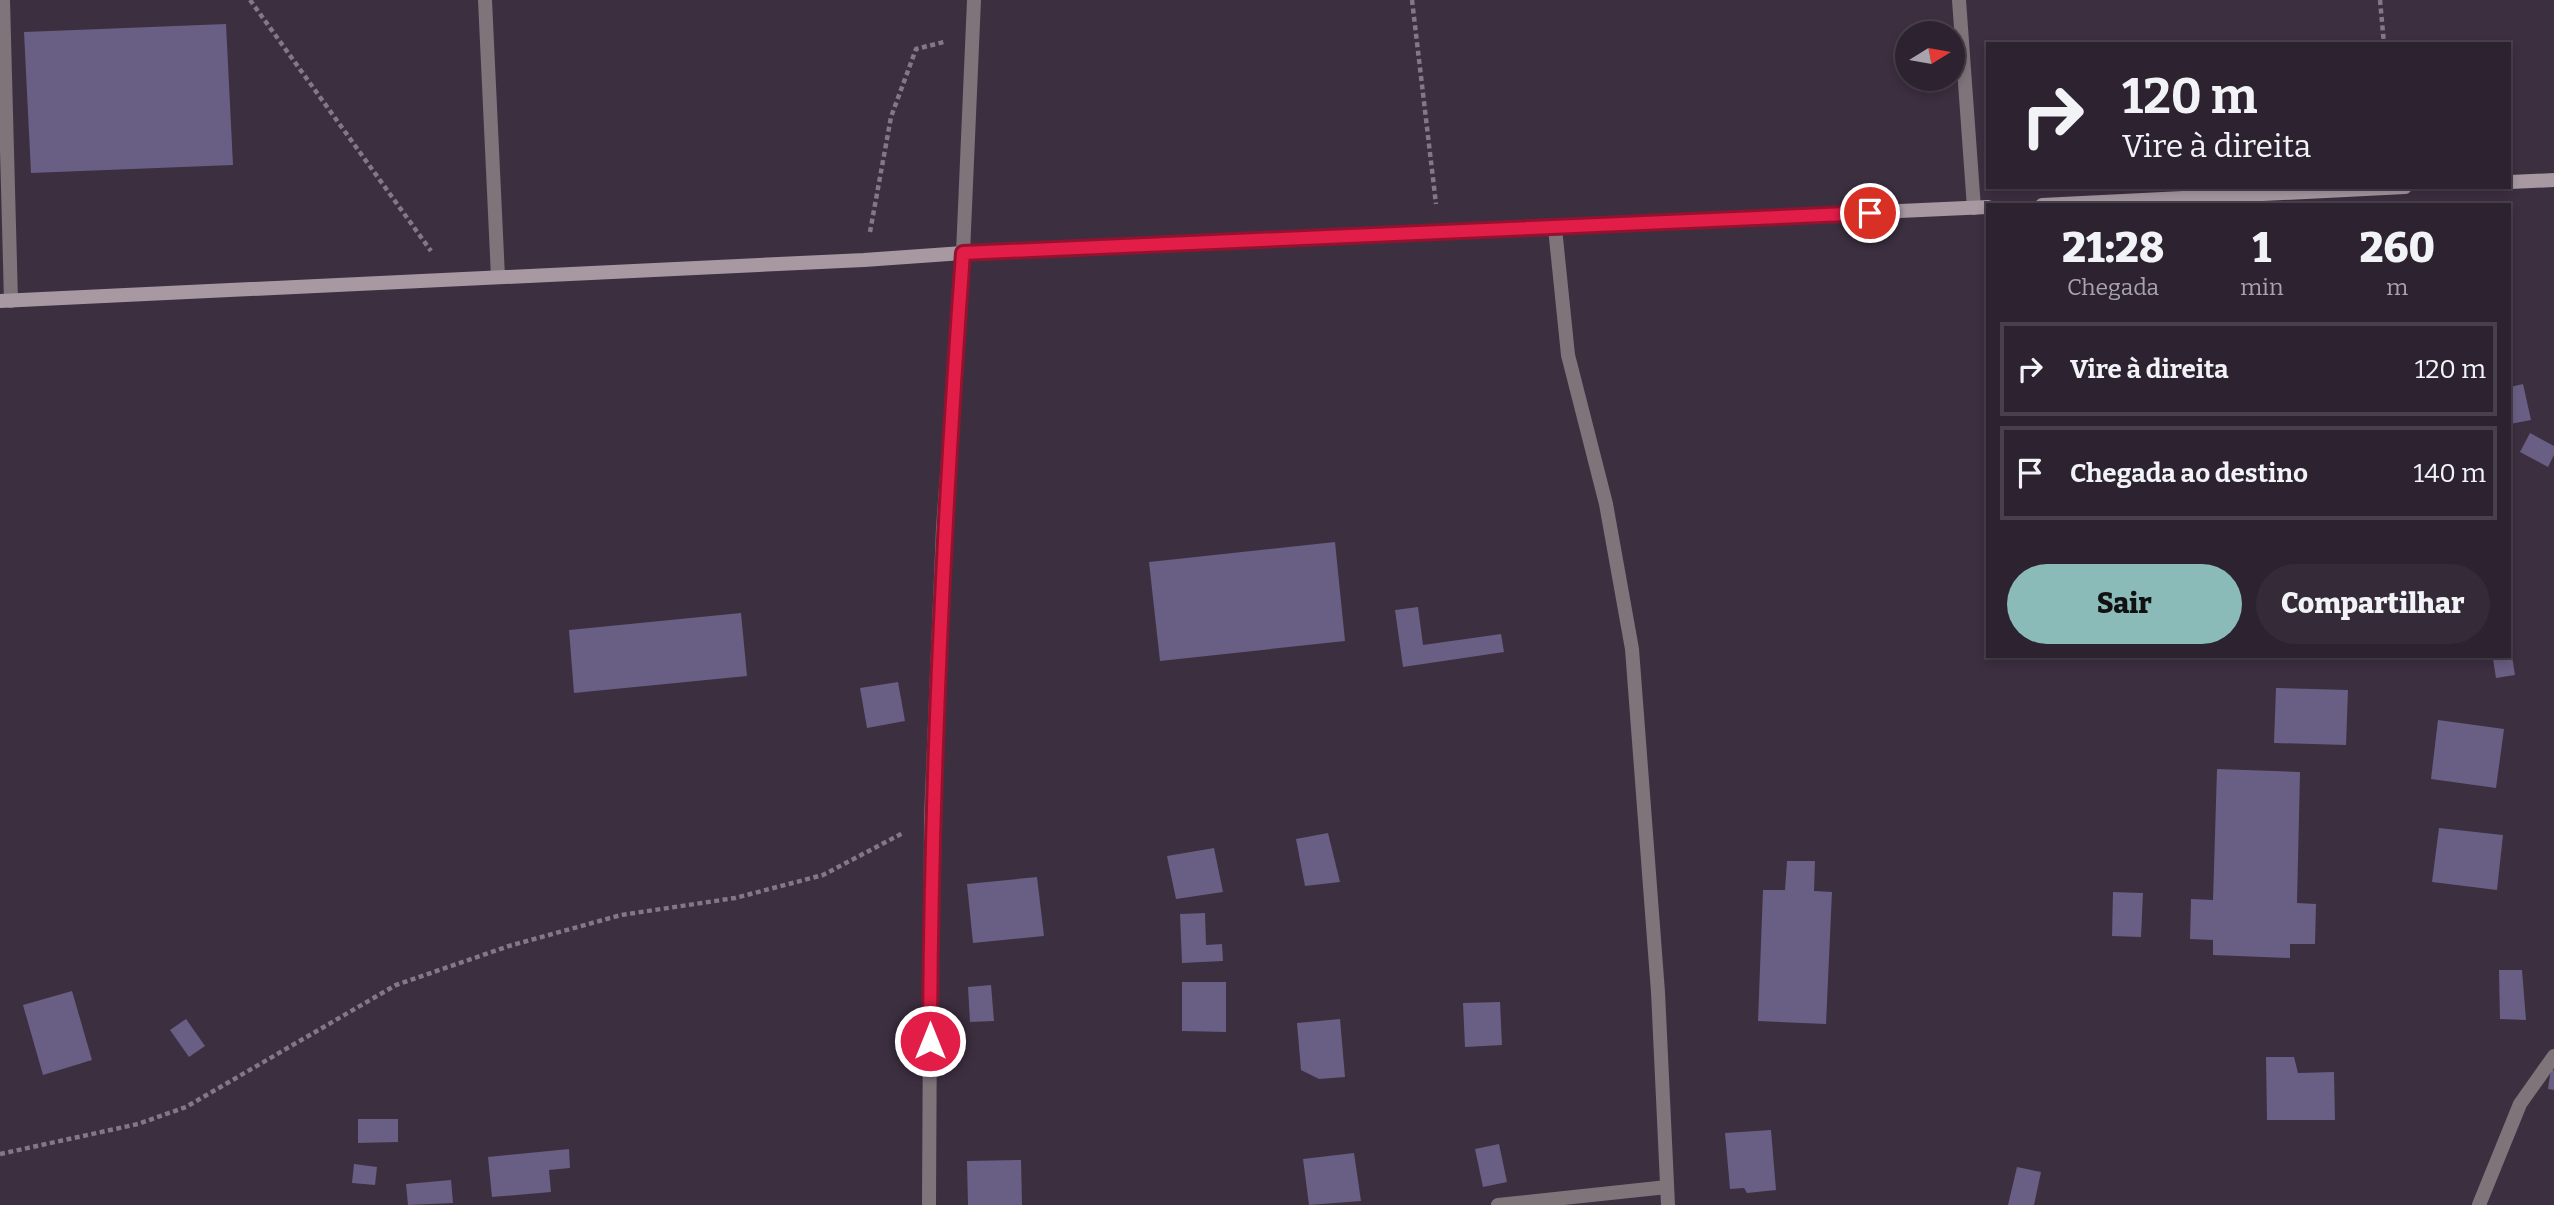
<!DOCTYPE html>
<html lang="pt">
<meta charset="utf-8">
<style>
:root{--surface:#2d2330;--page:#352b38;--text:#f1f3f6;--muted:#a7a4ab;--line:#48404c;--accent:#8bbbb9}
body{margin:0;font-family:Bitter,serif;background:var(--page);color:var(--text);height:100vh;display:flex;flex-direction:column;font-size:26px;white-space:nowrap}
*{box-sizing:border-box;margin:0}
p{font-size:23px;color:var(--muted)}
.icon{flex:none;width:38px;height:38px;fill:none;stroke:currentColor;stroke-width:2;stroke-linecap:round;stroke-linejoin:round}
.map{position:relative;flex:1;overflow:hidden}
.side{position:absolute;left:1986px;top:203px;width:525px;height:455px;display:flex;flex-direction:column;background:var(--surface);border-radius:0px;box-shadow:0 4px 10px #0003,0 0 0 2px var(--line)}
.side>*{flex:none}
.banner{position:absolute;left:1986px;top:42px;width:525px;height:147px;border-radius:0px;box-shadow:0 4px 10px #0003,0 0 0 2px var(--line);background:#2d2330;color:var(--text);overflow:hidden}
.needle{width:46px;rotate:79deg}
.controls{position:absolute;left:1895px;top:21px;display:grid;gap:14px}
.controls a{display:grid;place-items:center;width:70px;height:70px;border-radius:50%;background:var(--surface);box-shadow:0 4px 10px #0003,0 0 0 2px var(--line);font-size:35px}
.pin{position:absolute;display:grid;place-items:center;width:60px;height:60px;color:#fff;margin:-30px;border:4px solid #fff;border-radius:50%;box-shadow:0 2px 7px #0007}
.me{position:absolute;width:77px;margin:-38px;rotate:0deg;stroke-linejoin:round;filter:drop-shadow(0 0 5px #0008)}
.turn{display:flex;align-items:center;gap:24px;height:147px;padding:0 21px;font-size:32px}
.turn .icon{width:91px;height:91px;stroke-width:2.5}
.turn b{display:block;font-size:49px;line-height:60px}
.eta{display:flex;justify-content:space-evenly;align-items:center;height:119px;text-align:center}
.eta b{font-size:42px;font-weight:800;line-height:49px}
.primary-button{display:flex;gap:14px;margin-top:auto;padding:14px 21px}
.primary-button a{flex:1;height:80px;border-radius:42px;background:var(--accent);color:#111;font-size:28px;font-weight:800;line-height:80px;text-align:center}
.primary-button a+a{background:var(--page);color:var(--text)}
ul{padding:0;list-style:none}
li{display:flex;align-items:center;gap:21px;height:94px;margin:0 14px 10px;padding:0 7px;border:4px solid var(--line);border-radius:0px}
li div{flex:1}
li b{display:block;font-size:26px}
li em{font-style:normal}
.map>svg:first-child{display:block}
.building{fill:#695e83}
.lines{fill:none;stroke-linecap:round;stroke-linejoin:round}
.path{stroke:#847887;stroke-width:4.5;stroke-dasharray:5 3.5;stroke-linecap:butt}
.minor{stroke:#7e747a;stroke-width:14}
.secondary{stroke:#a798a2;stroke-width:14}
.route-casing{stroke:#92132f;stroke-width:18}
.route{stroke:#e11d48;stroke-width:12}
</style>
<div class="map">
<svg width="2554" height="1205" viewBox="0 0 2554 1205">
<rect width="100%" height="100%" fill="#3c2f40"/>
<g class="building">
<polygon points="226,24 233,165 31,173 24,32"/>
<polygon points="2523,384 2531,420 2510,424 2510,387"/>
<polygon points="2530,433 2554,446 2554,455 2548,467 2520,452"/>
<polygon points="1335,542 1345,641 1160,661 1149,562"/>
<polygon points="1418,607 1423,645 1501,634 1504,652 1403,667 1395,610"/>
<polygon points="741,613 747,676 574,693 569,630"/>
<polygon points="2512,656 2515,675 2496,678 2493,659"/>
<polygon points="898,682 905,721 867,728 860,688"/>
<polygon points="2276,688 2348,690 2346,745 2274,743"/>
<polygon points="2438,720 2504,729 2496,788 2431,779"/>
<polygon points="2217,769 2300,772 2297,903 2316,904 2315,944 2290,944 2290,958 2213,955 2213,940 2190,939 2191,899 2213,900"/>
<polygon points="2439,828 2503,835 2497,890 2432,882"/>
<polygon points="1328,833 1340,882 1305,886 1296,839"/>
<polygon points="1214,848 1223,892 1176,899 1167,856"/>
<polygon points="1787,861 1815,861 1814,891 1832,892 1826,1024 1758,1021 1763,890 1785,890"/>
<polygon points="1037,877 1044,936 973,943 967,884"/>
<polygon points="2113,892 2143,893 2141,937 2112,936"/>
<polygon points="1205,913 1206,945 1222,944 1223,961 1182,963 1180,914"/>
<polygon points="2499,970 2522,970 2526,1020 2500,1019"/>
<polygon points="1182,982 1226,982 1226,1032 1182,1031"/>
<polygon points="991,985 994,1021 970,1022 968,987"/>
<polygon points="72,991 92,1060 43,1075 23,1005"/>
<polygon points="1500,1002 1502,1045 1465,1047 1463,1003"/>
<polygon points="186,1019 205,1046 189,1057 170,1030"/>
<polygon points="1340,1019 1345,1077 1319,1079 1301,1070 1297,1023"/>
<polygon points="2266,1057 2294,1057 2298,1073 2334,1072 2335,1120 2267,1120"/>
<polygon points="2551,1069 2554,1070 2554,1090 2548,1089"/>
<polygon points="358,1119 398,1119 398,1142 358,1143"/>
<polygon points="1771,1130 1776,1190 1747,1193 1744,1188 1730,1189 1725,1133"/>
<polygon points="1499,1144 1507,1182 1483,1187 1475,1149"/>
<polygon points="569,1149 570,1168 549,1170 551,1192 492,1197 488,1157"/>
<polygon points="1354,1153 1361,1201 1309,1205 1303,1159"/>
<polygon points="1021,1160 1022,1205 968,1205 967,1161"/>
<polygon points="354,1164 377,1167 375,1185 352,1183"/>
<polygon points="2017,1167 2041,1172 2034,1205 2008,1205"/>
<polygon points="451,1180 453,1203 408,1205 406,1184"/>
</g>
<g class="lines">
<g class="path">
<polyline points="250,0 431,251"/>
<polyline points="1412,0 1436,204"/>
<polyline points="2380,0 2384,44"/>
<polyline points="870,232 891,117 916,49 944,42"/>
<polyline points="0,1154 138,1124 186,1107 396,985 509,946 621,915 735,898 823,875 903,833"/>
</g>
<g class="minor">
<polyline points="3,0 11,301"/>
<polyline points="485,0 498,277"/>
<polyline points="1959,0 1974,208"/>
<polyline points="1555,228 1568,355 1606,504 1632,649 1658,992 1668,1205"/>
<polyline points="929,1205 931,818 943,528 963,253 974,0"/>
<polyline points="1498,1205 1667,1187"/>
<polyline points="2479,1205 2520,1104 2554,1056"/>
</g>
<g class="secondary">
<polyline points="2510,182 2554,180"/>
<polyline points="2042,205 2405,187"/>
<polyline points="0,301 864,260 963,253 1988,207"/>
</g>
</g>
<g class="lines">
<defs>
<path id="route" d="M930 1041C931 777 944 515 963 253L1870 213"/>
</defs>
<use href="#route" class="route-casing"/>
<use href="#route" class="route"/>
</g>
</svg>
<div class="controls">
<a><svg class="needle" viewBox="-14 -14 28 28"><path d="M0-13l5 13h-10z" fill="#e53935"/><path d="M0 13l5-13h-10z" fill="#a7a4ab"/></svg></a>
</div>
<div class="pin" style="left:1870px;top:213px;background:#d93025"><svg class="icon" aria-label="arrive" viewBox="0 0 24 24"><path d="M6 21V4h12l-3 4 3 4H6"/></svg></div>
<svg class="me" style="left:930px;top:1041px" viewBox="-20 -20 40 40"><circle r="17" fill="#e11d48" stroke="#fff" stroke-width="3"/><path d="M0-11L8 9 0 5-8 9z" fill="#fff"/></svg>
<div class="banner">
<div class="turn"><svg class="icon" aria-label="right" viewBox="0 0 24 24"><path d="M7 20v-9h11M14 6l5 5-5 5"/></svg><div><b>120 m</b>Vire à direita</div></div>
</div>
<section class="side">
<div class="eta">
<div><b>21:28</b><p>Chegada</p></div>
<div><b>1</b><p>min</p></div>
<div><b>260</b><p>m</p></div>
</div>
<ul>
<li><svg class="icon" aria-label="right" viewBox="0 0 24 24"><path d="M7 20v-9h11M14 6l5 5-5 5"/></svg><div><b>Vire à direita</b></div><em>120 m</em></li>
<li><svg class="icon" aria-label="arrive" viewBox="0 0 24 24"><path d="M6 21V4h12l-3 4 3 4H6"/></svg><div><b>Chegada ao destino</b></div><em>140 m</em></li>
</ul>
<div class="primary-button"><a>Sair</a><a>Compartilhar</a></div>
</section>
</div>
